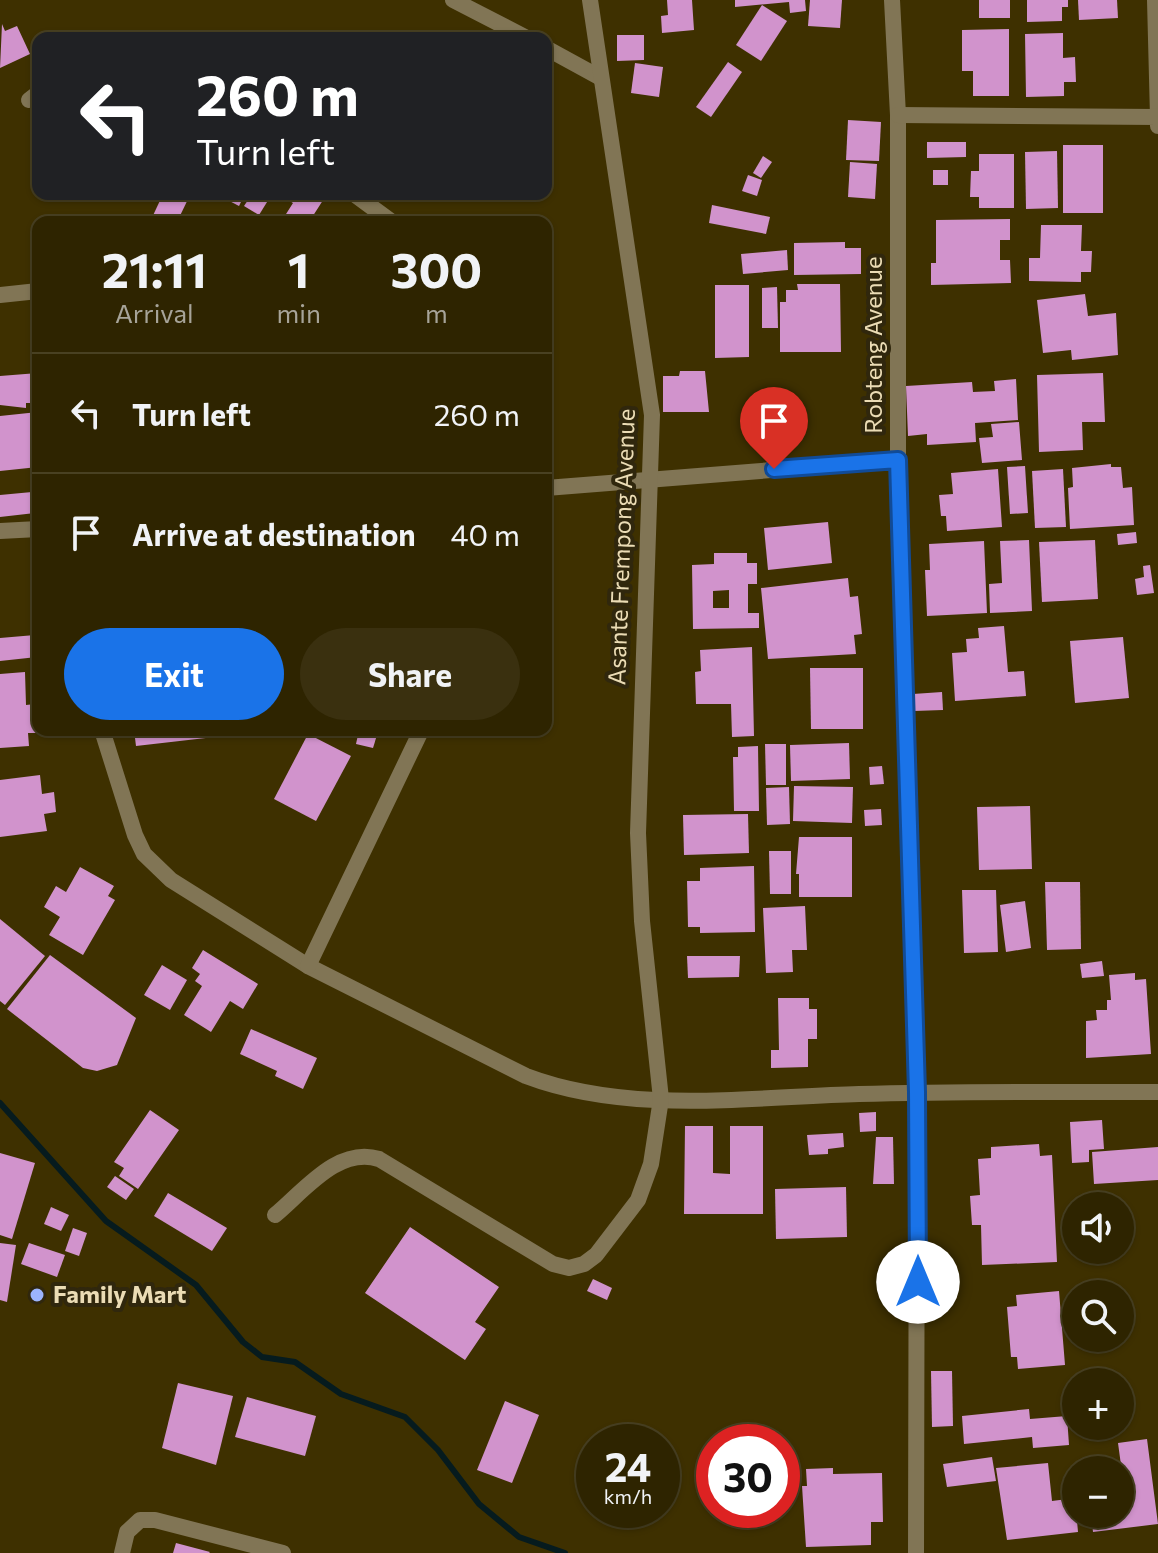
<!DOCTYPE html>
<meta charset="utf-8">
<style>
:root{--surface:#2e2400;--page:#3a300f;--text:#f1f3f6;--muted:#a7a499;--line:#494122;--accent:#1a73e8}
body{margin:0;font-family:Commissioner,sans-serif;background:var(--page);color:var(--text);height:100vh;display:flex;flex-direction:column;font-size:30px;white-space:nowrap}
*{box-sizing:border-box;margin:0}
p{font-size:26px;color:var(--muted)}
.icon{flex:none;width:44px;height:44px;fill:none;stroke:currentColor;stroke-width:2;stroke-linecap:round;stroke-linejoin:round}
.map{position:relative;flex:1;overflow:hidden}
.drawer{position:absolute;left:32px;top:216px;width:520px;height:520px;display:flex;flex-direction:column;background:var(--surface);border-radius:16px;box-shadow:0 2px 6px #0004,0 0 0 2px var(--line)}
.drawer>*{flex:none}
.guide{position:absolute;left:32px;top:32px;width:520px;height:168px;border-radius:16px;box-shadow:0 2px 6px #0004,0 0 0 2px var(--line);background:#202124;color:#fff;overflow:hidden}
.fabs{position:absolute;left:1062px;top:1192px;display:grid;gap:16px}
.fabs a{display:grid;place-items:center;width:72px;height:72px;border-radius:50%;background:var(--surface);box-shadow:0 2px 6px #0004,0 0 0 2px var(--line);font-size:40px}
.speed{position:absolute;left:576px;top:1424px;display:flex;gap:16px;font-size:40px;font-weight:700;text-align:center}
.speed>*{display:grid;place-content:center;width:104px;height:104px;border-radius:50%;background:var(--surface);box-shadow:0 2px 6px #0004,0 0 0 2px var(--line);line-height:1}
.speed small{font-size:20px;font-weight:400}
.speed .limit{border:12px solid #d22;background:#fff;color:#111}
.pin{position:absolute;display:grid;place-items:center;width:68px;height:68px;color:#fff;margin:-82px -34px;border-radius:50% 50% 50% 0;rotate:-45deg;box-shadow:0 0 8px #0007}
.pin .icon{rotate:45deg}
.me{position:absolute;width:88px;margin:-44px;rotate:0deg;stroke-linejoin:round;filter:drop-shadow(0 0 6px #0008)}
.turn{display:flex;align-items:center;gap:28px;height:168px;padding:0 32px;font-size:36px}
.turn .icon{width:104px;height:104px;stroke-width:2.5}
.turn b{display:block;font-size:56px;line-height:68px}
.eta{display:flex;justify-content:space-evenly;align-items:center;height:136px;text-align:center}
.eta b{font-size:48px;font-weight:700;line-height:56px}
.button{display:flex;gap:16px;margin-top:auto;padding:16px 32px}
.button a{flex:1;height:92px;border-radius:48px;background:var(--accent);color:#fff;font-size:32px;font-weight:700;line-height:92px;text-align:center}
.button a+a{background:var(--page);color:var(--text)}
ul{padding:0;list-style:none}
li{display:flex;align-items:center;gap:24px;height:120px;padding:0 32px;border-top:2px solid var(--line)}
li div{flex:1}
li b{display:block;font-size:30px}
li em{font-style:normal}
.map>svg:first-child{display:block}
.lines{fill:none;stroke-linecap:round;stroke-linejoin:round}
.stream{stroke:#061b1e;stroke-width:6}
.building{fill:#d193cc;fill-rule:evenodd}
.street{stroke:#817555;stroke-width:16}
.route-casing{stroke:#114b97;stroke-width:20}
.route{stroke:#1a73e8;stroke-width:14}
.poi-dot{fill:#9cb4fd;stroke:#30270d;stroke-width:3}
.labels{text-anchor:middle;stroke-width:8;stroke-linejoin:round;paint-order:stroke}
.street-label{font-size:24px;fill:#ebdcb5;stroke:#30270d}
.poi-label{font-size:24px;font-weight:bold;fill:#ebdcb5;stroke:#30270d;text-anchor:start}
</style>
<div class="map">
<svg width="1158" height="1553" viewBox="0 0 1158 1553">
<rect width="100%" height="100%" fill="#3e3000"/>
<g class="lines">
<polyline class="stream" points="0,1103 106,1221 196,1285 243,1342 262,1357 295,1362 341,1394 405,1417 438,1450 479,1504 519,1537 565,1553"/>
</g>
<g class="building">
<polygon points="667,0 692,0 694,30 662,33 661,16 668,15"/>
<polygon points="735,0 805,0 806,11 790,13 789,2 735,7"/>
<polygon points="810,0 842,0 840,28 808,26"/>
<rect x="979" y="0" width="31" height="18"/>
<polygon points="1027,0 1068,0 1068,7 1062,7 1062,21 1027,22"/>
<polygon points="1078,0 1117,0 1118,18 1079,20"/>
<polygon points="762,5 787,21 761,61 736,45"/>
<polygon points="2,24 5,31 17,26 30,54 0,68"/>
<polygon points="1009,29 1009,96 973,96 973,71 962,71 962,30"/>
<polygon points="1063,33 1063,58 1075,57 1076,82 1064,82 1064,96 1026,97 1025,34"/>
<polygon points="617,35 644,35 644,60 617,61"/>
<polygon points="728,62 742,72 711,117 696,107"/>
<polygon points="635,63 663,67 659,97 631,93"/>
<polygon points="848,120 881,122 879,161 846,160"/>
<polygon points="927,142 966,142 966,157 927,158"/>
<rect x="1063" y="145" width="40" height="68"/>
<polygon points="1057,151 1058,208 1026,209 1025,152"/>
<polygon points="979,154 1014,154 1014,208 979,208 979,197 970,197 971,171 979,171"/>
<polygon points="763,156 772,162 761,178 753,173"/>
<polygon points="850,162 877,164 875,199 848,197"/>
<rect x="933" y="170" width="15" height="15"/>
<polygon points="748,175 762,180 757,196 742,191"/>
<polygon points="163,194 190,195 177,222 150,222"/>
<polygon points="216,194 245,194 239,206"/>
<polygon points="252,194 272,194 259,215 244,206"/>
<polygon points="278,194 327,194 309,222 281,222 293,203"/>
<polygon points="712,205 770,217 766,234 709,223"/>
<polygon points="1010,219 1010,240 1000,240 1000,260 1010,260 1011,283 931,285 931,263 936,263 936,220"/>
<polygon points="1041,225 1082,225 1081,251 1092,251 1091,272 1081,272 1081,282 1029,281 1029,258 1040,258"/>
<polygon points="845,242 845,248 861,248 861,274 794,275 794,243"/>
<polygon points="787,250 788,270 743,274 741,254"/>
<polygon points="797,284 840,284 841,352 780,352 780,302 786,302 786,290 798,290"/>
<polygon points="715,285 749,285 749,357 715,358"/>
<polygon points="777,287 778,328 762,328 762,288"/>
<polygon points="1085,294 1088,316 1116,313 1118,355 1072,360 1071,350 1043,353 1037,300"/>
<polygon points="680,371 705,371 709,412 663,412 663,376 679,376"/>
<polygon points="38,373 38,403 26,403 26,408 0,405 0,376"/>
<polygon points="1103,373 1105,422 1082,422 1083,450 1039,452 1037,375"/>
<polygon points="1016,379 1018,420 975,423 976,442 927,445 927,434 908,436 906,386 972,382 973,392 995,391 994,381"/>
<polygon points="38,412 38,467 0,471 0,416"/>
<polygon points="1019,422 1022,460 982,463 979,438 993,437 991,424"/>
<polygon points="1111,464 1111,467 1121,467 1123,488 1132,487 1134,525 1070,529 1068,488 1073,487 1072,468"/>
<polygon points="1025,466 1028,513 1010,514 1007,467"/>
<polygon points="998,469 1002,527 947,531 946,516 941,516 939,495 953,494 951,473"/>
<polygon points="1063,469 1066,527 1035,528 1032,471"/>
<polygon points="32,492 35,513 0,517 0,495"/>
<polygon points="828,522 832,563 768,570 764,528"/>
<polygon points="1136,532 1137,543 1118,545 1117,534"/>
<polygon points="1029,540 1032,611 990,613 989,584 1002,583 1000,541"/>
<polygon points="1095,540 1098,599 1042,602 1039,542"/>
<polygon points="984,541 987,613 927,616 925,570 930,570 929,544"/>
<path d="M714 553H747V563H757V584H748V613H759V628L693 629 692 565 714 564ZM729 590V608H713V591Z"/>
<polygon points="1150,565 1154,593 1137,595 1135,579 1144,577 1143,566"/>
<polygon points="848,578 850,597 858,596 862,634 854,635 856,654 768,659 761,588"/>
<polygon points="1004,626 1008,672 1024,671 1026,696 955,701 952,653 967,652 966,639 979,638 978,628"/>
<polygon points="35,635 37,657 0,661 0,638"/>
<polygon points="1123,637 1129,698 1075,703 1070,641"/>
<polygon points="752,647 754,736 732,737 731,704 696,704 695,672 701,671 700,650"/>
<polygon points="810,668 863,668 863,729 811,729"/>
<polygon points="25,672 26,705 35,704 37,733 28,733 29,746 0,748 0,674"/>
<polygon points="942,692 943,710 914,711 913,694"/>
<polygon points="134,730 258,730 258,732 136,746"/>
<polygon points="359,730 377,735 373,748 356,744"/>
<polygon points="308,734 351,756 316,821 274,799"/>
<polygon points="849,743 850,779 791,781 790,745"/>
<polygon points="765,744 786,744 786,785 766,785"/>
<polygon points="758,746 759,811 734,811 733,757 738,757 738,747"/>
<polygon points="882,766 884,784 870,785 869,767"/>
<polygon points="40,775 42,794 54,792 56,812 44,814 47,831 0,837 0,780"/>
<polygon points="794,786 853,787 852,823 793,821"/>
<polygon points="789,787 790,824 767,825 766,788"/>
<polygon points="1030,806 1032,869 979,870 977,807"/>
<polygon points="881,809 882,825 865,826 864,810"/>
<polygon points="748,814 749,853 684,855 683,815"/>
<polygon points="799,837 852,837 852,897 799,897 799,874 796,874"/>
<polygon points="769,851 791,851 791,894 770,894"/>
<polygon points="754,866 755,932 700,933 700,927 688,927 687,881 700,881 700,868"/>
<polygon points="80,867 114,886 108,896 115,900 83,955 49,935 60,917 44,907 56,886 66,892"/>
<polygon points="1045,882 1080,882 1081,949 1047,950"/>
<polygon points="962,890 996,890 998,952 964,953"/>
<polygon points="1025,901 1031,948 1006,952 1000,905"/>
<polygon points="805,906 807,950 792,950 793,972 766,973 763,908"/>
<polygon points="0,919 45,956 5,1005 0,1001"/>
<polygon points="203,950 258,984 243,1009 230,1001 211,1032 184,1015 202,986 195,981 200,974 192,968"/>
<polygon points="50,955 136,1018 117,1065 97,1071 83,1068 7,1009"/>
<polygon points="687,956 740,956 739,977 688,978"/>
<polygon points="1102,961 1104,976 1082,978 1080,964"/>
<polygon points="162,965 187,980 170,1010 144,995"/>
<polygon points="1135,973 1135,980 1146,979 1151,1054 1086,1058 1086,1021 1097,1020 1096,1010 1107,1010 1107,1000 1111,1000 1109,975"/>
<polygon points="778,998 809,998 809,1009 817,1009 817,1039 808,1039 808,1067 771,1068 771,1050 779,1050"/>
<polygon points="251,1029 317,1058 303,1089 275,1076 277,1071 240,1054"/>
<polygon points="150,1110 179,1130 138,1189 119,1176 124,1168 114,1162"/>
<polygon points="876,1112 876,1131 860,1132 859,1113"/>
<polygon points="1102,1120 1104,1149 1089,1150 1089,1162 1072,1163 1070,1122"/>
<polygon points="685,1126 713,1126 713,1173 730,1174 730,1126 763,1126 763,1214 684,1214"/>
<polygon points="843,1133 844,1147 828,1149 828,1154 809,1155 807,1135"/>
<polygon points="876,1137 893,1137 894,1184 873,1184"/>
<polygon points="1039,1144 1040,1156 1052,1155 1057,1262 982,1265 981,1225 972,1225 970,1196 980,1195 978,1159 991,1158 991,1147"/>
<polygon points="1158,1147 1158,1180 1094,1184 1092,1152"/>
<polygon points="0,1153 35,1163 12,1239 0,1235"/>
<polygon points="115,1176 134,1189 126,1200 107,1187"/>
<polygon points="846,1187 847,1237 776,1239 775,1189"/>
<polygon points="168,1193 227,1228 212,1251 154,1216"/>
<polygon points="51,1207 69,1215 61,1231 44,1224"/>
<polygon points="410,1227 499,1287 475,1322 486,1329 465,1360 365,1293"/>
<polygon points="73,1228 87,1233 79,1256 65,1251"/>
<polygon points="0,1243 16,1245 7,1302 0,1300"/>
<polygon points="29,1243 65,1255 57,1277 21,1264"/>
<polygon points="593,1279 612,1288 607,1300 587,1291"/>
<polygon points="1059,1291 1065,1365 1018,1369 1017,1357 1011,1357 1007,1307 1017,1306 1016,1295"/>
<polygon points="931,1371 952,1371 953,1426 932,1427"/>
<polygon points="178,1383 233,1396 216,1465 162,1448"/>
<polygon points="247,1397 316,1416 305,1456 235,1437"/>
<polygon points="505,1401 539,1415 512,1483 477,1470"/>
<polygon points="1029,1409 1030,1419 1067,1416 1069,1445 1033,1448 1032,1437 964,1444 962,1416"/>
<polygon points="1147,1439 1158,1524 1093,1532 1091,1514 1120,1514 1120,1480 1123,1480 1118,1443"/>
<polygon points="992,1457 996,1481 947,1487 943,1464"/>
<polygon points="1048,1463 1052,1501 1075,1498 1078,1532 1007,1540 996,1468"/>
<polygon points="833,1468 833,1474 882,1473 883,1522 871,1522 871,1545 806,1547 802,1486 807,1486 806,1469"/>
<polygon points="1074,1484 1076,1496 1063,1498 1061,1486"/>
<polygon points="176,1543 210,1552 209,1553 173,1553"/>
</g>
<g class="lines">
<g class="street">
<polyline points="453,0 527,38"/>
<polyline points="892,0 898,115 898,460 917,1092 916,1553"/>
<polyline points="1155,0 1158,117"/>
<polyline points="116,38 147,38"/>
<polyline points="546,48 599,77"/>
<polyline points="29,100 38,93"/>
<polyline points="898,115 1158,117 1158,126"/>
<polyline points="354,194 392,222"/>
<polyline points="0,295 38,291"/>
<polyline points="546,488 898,460"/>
<polyline points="0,531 38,529"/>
<path d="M102 730 135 835 144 854 171 880 308 966 526 1076C629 1115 750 1097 859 1094 958 1091 1058 1092 1158 1092"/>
<polyline points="308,966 420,733"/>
<path d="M275 1215C304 1191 338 1146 379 1159L553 1264 569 1268 584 1264 596 1255 638 1200 651 1164 661 1099 642 921 638 833 652 415 590 0"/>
<polyline points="122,1553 127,1532 140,1520 155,1520 283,1553"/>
</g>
</g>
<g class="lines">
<defs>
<polyline id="route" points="774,469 898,460 917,1092 918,1282"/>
</defs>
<use href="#route" class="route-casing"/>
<use href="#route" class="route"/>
</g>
<circle class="poi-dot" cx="37" cy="1295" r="8"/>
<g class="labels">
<g class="street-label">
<text transform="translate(874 345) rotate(-90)" y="8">Robteng Avenue</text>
<text transform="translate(622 547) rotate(-88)" y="8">Asante Frempong Avenue</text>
</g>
<g class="poi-label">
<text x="53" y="1303">Family Mart</text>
</g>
</g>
</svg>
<div class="fabs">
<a><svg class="icon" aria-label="sound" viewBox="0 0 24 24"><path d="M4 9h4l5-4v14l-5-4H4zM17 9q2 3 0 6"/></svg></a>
<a><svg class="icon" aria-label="search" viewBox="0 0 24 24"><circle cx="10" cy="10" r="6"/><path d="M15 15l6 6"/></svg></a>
<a>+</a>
<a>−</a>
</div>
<div class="speed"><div>24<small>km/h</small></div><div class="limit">30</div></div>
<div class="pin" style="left:774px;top:469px;background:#d93025"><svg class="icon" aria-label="arrive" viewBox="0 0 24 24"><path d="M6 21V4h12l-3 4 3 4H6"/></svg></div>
<svg class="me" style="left:918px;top:1282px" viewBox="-20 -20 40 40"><circle r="19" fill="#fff"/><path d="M0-13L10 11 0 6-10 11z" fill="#1a73e8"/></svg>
<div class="guide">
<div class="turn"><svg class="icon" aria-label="left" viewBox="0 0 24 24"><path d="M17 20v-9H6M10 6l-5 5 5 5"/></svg><div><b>260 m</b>Turn left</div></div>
</div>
<section class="drawer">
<div class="eta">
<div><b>21:11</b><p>Arrival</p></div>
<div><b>1</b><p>min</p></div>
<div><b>300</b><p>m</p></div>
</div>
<ul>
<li><svg class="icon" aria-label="left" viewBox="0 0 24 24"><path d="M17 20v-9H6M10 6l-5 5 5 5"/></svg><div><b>Turn left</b></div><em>260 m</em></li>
<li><svg class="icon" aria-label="arrive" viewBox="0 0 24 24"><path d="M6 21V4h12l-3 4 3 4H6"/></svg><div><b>Arrive at destination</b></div><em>40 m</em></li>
</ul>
<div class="button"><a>Exit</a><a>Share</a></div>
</section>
</div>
